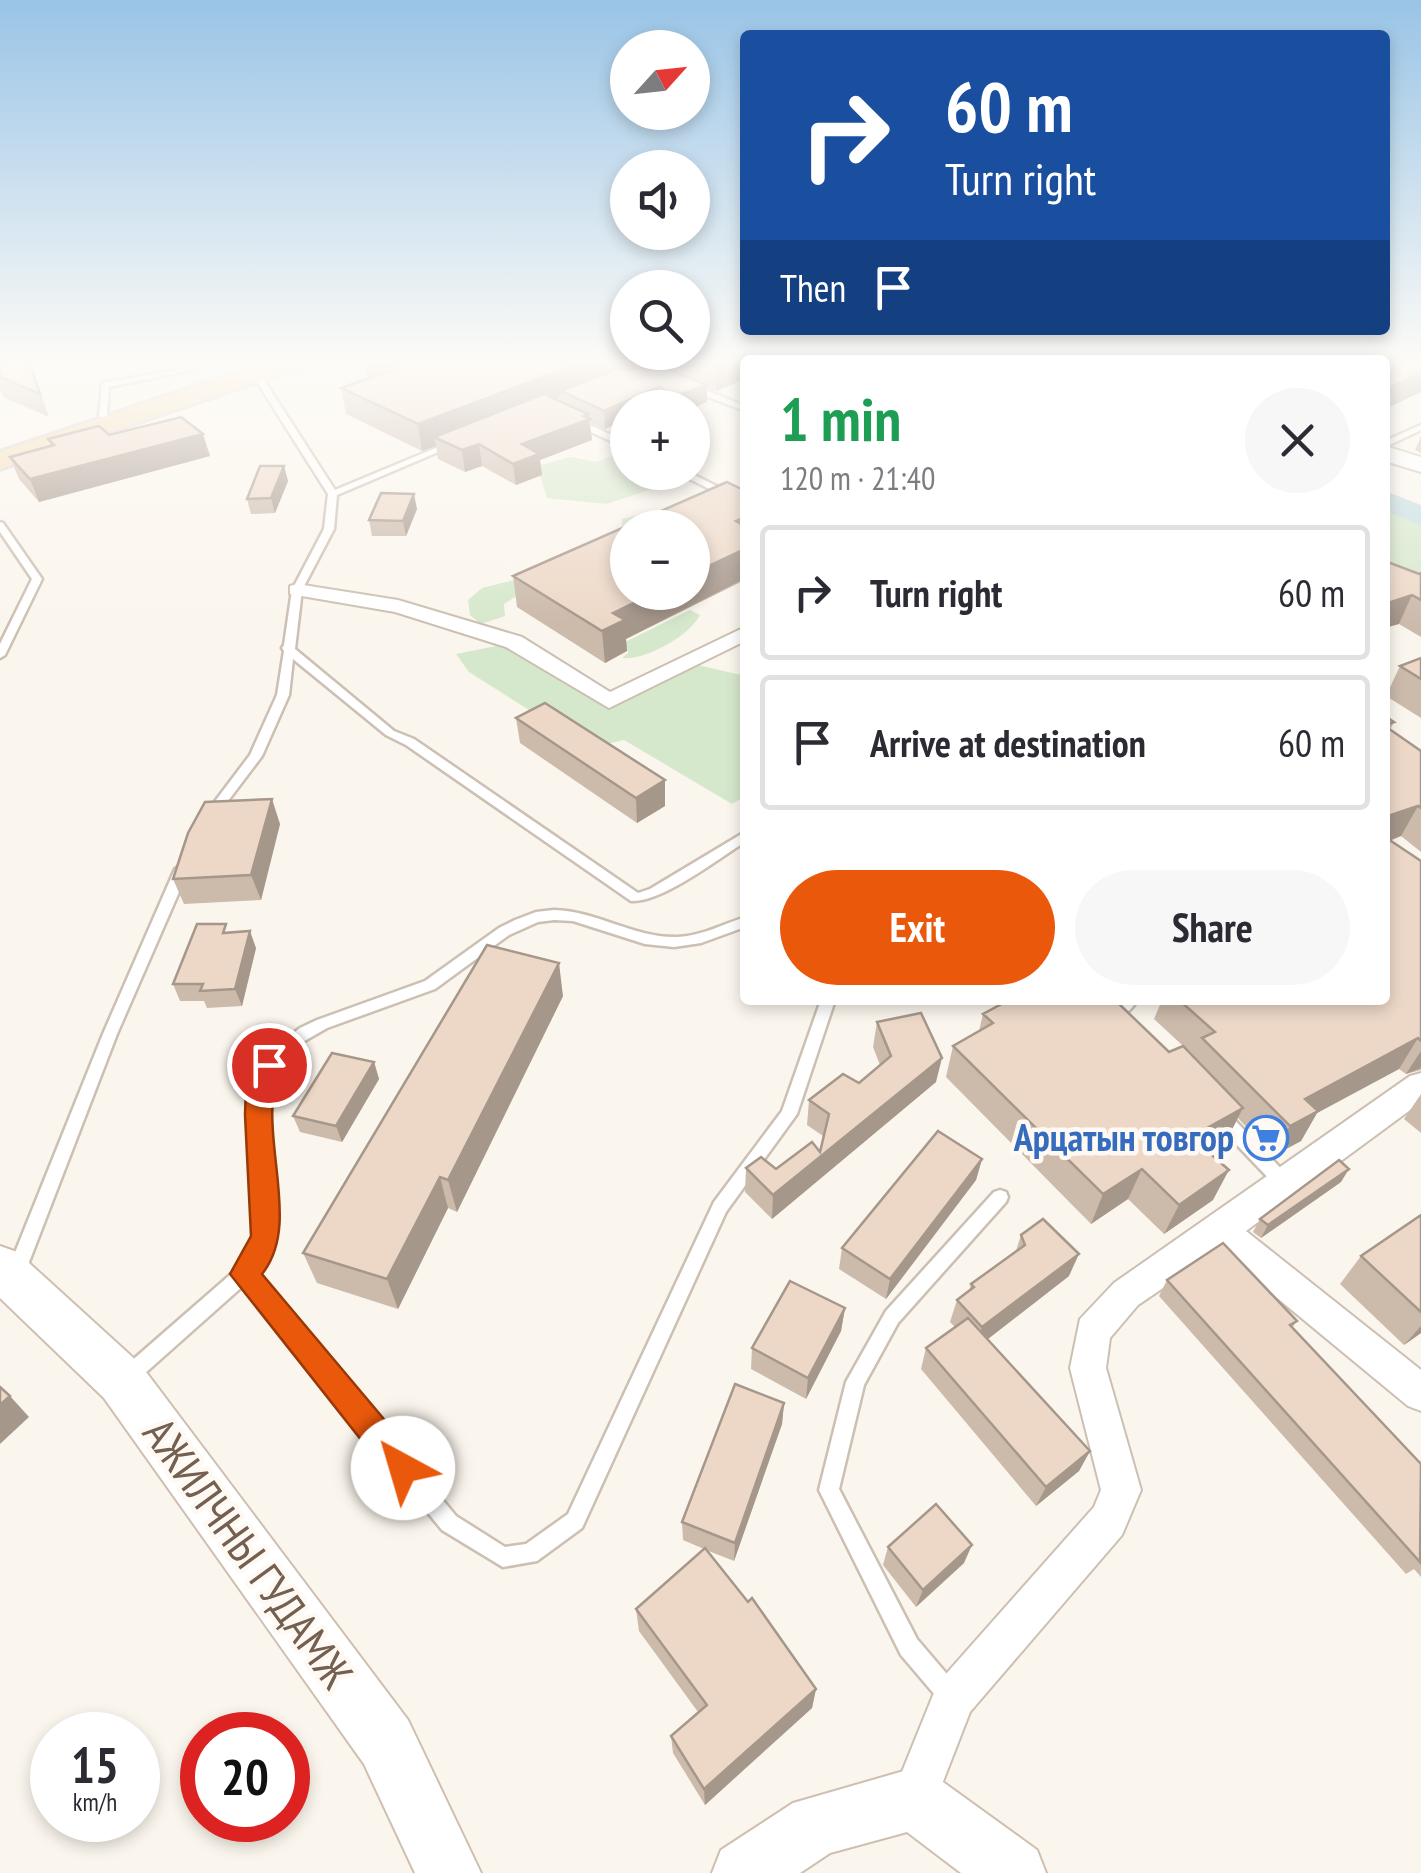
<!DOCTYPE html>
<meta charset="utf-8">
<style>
:root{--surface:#fff;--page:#f7f7f7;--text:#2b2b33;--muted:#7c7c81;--line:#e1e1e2;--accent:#ea580c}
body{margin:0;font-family:"PT Sans Narrow",sans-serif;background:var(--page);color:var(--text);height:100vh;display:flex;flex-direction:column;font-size:38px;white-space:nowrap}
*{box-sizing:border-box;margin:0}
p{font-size:32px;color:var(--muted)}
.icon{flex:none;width:55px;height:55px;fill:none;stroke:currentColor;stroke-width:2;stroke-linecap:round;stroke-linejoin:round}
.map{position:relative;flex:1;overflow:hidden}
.side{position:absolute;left:740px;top:355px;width:650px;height:650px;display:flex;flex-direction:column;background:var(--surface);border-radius:10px;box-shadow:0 5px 15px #0003}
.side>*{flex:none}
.guide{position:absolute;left:740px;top:30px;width:650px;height:305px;border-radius:10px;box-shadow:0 5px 15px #0003;background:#1a4fa0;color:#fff;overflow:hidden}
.needle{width:65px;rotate:63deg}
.tools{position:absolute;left:610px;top:30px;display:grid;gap:20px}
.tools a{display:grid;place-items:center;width:100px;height:100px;border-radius:50%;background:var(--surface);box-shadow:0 5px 15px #0003;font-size:50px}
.speed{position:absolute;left:30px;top:1712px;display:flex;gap:20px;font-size:50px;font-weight:700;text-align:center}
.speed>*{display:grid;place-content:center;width:130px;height:130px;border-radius:50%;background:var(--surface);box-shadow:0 5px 15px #0003;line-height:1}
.speed small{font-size:25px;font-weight:400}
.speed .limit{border:15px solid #d22;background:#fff;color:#111}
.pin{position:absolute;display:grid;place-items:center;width:85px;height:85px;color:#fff;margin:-42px;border:5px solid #fff;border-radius:50%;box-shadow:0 2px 10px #0007}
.me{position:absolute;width:110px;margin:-55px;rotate:321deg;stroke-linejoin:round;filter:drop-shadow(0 0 8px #0008)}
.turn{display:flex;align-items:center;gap:35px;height:210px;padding:0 40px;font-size:45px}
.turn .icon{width:130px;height:130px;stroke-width:2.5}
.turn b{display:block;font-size:70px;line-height:85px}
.then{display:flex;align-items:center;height:95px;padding:0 40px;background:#0003;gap:20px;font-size:38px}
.round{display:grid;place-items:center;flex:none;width:105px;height:105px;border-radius:52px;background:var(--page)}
.head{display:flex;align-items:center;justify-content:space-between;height:170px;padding:0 40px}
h1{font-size:60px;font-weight:800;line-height:75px;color:#1e9e55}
.primary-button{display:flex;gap:20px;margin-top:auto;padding:20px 40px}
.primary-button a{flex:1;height:115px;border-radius:60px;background:var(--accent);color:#fff;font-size:40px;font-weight:800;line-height:115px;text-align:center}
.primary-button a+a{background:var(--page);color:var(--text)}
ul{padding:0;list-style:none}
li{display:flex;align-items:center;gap:30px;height:135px;margin:0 20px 15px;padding:0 20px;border:5px solid var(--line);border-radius:10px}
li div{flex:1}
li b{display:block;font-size:38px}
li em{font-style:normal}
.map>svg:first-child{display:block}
.green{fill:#d6e8cc}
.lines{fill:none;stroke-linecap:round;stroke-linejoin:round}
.river{fill:#c3dde3;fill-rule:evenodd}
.lane-casing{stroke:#ccbfb3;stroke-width:5}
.street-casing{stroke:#ccbfb3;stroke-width:4}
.secondary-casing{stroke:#cfbfb1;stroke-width:4}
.primary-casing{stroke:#d8d2ce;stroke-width:6}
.lane{fill:#fff;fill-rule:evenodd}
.street{fill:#fff;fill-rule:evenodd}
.secondary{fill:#fff;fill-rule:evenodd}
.primary{fill:#f1daad;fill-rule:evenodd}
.wall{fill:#ccbaab}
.shaded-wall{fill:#a6978b}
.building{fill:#edd8c7;stroke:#a6978b;stroke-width:2.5}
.route{fill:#ea580c;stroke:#983908;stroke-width:2.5}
.labels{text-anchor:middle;stroke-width:9;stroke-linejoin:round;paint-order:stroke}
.shop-label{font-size:38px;font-weight:bold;fill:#366cbe;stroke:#fefaf3;text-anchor:end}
.near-street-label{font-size:45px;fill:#745f51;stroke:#fefaf3}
</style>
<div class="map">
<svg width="1421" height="1873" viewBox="0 0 1421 1873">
<rect width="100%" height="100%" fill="#fbf6ed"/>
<g class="green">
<polygon points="616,454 627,460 628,472 653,473 672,482 607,504 547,498 537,466 570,457 597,462"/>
<polygon points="1385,505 1421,520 1421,577 1385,563"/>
<polygon points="641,514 655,520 647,527 628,528 627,553 532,598 521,593 504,604 505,616 481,624 470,615 468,600 482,588 563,568 622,533 622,519"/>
<path d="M690 610 700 615C690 636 644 661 622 658L629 652 619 645Z"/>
<polygon points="506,644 609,703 698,665 745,676 745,796 732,804 624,740 589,748 469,672 456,654"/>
</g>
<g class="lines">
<polygon class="river" points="1385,491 1421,505 1421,525 1385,511"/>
<defs>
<g id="lane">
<polygon points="190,361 198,361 202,368 109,387 107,416 103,418 99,416 102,383 193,367"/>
<path d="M256 372 260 374 335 490 450 442 457 444 337 495 334 529 302 590 295 649 394 731 414 739 638 893 650 889 745 832V842C718 859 661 903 631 901L406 745 386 735 293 659 289 695 262 756 215 818H207L205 815 207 812 250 755 277 695 284 651 282 648 284 645 292 590 324 529 328 494 252 374Z"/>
<polygon points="687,385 693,385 745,406 745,411 687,389"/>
<polygon points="574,420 580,420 628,443 628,449 574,424"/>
<polygon points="1421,425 1421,430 1385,447 1385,441"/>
<polygon points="676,472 688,472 745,500 745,507"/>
<polygon points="0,522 3,523 42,579 5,655 0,658 0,644 32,579 0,532"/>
<polygon points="182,865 189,869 117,1034 24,1275 21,1281 15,1283 9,1281 6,1275 103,1034 175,869"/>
<path d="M554 910C597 911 634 938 677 937 701 936 722 925 745 917V927L701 943 674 947 645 944 573 921 554 920 538 922 509 935 435 989 327 1028 294 1047 280 1061 267 1086 274 1236 266 1260 255 1274 456 1516 505 1547 526 1544 568 1514 714 1202 782 1111 821 1000H835L797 1114 726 1212 582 1528 537 1561 503 1567 442 1530 243 1286 134 1383 127 1386 120 1383 118 1377 120 1371 238 1268 253 1251 258 1236 251 1086 274 1048 300 1028 317 1020 425 981 499 928 515 920 536 912Z"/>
<path d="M1121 1000H1137C1133 1008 1125 1017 1115 1014L1113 1010Z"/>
<polygon points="1222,1112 1228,1113 1289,1177 1291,1182 1289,1187 1283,1189 1277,1187 1216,1123 1214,1118 1216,1113"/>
<polygon points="1000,1190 1006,1192 1008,1197 1006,1202 898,1323 864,1385 839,1489 917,1639 957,1686 960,1694 957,1702 949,1705 941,1702 901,1655 819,1490 846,1382 886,1311 994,1192"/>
</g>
<g id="street">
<polygon points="297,584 398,600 522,637 610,692 745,627 745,641 609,708 506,647 395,612 290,594 290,586"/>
<polygon points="1421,1073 1421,1102 1246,1231 1421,1370 1421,1411 1408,1406 1219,1250 1138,1305 1110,1338 1106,1368 1141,1490 1122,1535 970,1712 930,1815 914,1822 898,1815 891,1799 938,1683 1094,1507 1101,1490 1070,1368 1080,1319 1114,1283 1410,1076"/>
</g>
<g id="secondary">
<polygon points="1385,446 1421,457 1421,472 1385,461"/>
<polygon points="0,1246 17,1252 140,1364 408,1720 481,1873 415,1873 364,1764 104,1398 0,1298"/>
<polygon points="914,1768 936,1777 1037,1850 1046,1873 961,1873 907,1832 830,1853 800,1873 712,1873 721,1850 793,1803"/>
</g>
<polygon id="primary" points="271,361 307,361 304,366 0,469 0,452"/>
</defs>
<use href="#lane" class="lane-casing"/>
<use href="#street" class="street-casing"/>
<use href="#secondary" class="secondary-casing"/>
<use href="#primary" class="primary-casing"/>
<use href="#lane" class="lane"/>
<use href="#street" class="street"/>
<use href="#secondary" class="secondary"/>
<use href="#primary" class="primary"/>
</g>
<g class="wall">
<polygon points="0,362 30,362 49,417 3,397 0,388"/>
<polygon points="364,362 745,362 745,379 716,391 707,388 707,402 692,408 666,408 659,404 651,408 628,408 628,418 605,429 590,422 592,440 540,460 542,475 516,485 482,466 465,472 438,459 436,446 422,451 346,414 341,388 368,379"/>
<polygon points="109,435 210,456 39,502 19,479 10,457 51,446 48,439"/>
<polygon points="1421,436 1421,453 1415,450"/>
<polygon points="284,466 288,481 275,513 251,514 247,499"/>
<polygon points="745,491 745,580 626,639 627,651 605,663 517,607 513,576"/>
<polygon points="417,509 406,536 372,536 369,520"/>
<polygon points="1421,573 1421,637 1399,624 1419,574"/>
<polygon points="1421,658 1421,718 1386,696 1400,666"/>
<polygon points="1385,716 1394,722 1390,730 1421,751 1421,852 1401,836 1390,841 1421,861 1421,1070 1406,1074 1399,1069 1317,1113 1301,1141 1273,1156 1238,1118 1227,1139 1207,1150 1213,1200 1164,1234 1128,1199 1091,1224 946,1077 953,1046 979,1031 983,1014 1194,1058 1194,1056 1154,1019 1162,1000 1385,1000"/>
<polygon points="516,718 665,780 665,806 637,823 520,743"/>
<polygon points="280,824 261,900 184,904 173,879"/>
<polygon points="230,932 256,948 242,1006 207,1008 204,1001 180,1001 173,984"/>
<polygon points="563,996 457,1212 448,1208 398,1309 317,1283 303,1253"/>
<polygon points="877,1022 936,1082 772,1219 745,1192 746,1168 776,1169 820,1152 823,1136 807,1125 809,1100 859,1083 880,1065 873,1047"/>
<polygon points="374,1062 379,1079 342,1142 300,1132 293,1116"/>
<polygon points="1421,1094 1421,1133 1404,1119"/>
<polygon points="982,1159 976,1180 886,1299 839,1269 842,1248"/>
<polygon points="1341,1182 1261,1238 1253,1232 1260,1219"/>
<polygon points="1421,1215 1421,1333 1404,1345 1340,1284 1361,1256"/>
<polygon points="1021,1235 1069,1276 988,1339 1090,1451 1079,1471 1036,1506 921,1369 926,1348 955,1327 950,1322 957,1300 969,1291 971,1284 1016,1251"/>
<polygon points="1167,1280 1297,1321 1292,1328 1421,1464 1421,1577 1414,1569 1406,1574 1159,1296"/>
<polygon points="845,1308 841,1331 806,1399 751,1369 752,1348"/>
<polygon points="784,1403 782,1424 734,1561 706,1550 816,1689 812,1708 705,1805 673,1753 671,1736 698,1712 639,1631 636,1609 704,1549 683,1540 682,1522"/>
<polygon points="888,1547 964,1563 916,1607 883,1565"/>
</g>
<g class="shaded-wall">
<polygon points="85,362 109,362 86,366"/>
<polygon points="131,362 160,362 132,366"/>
<polygon points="582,362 614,362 615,374 561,391 561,396 445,442 434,437 436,446 422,451 418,424"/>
<polygon points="726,362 745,362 745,379 716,391 716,366"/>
<polygon points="1421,373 1421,392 1385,409 1385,390"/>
<polygon points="707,385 707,402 692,408 676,408 676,396"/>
<polygon points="659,387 659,404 651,408 628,408 628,418 605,429 604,411"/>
<polygon points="588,414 592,440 540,460 542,475 516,485 513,464 522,444"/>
<polygon points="203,434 210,456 39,502 30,479"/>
<polygon points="479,444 482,466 465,472 462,450"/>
<polygon points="284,466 288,481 275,513 271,498"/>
<polygon points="414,494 417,509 406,536 403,521"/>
<polygon points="745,549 744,579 626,639 627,651 605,663 602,631 613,613 656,592 692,592 692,574"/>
<polygon points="1412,595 1399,624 1385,628 1385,604"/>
<polygon points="665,780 665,806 637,823 636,798"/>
<polygon points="272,799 280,824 261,900 251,875"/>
<polygon points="1418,806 1401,836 1385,842 1385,817"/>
<polygon points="250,931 256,948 242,1006 235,989"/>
<polygon points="559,963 563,996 457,1212 448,1180"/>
<polygon points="1418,1038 1399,1069 1317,1113 1301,1141 1273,1156 1305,1099"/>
<polygon points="1421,1051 1421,1068 1406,1074"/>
<polygon points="942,1058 936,1082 772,1219 773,1195"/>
<polygon points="374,1062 379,1079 342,1142 336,1126"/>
<polygon points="1243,1108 1227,1139 1177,1167 1191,1137"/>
<polygon points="982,1159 976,1180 886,1299 890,1279"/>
<polygon points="1142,1169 1128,1199 1091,1224 1103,1194"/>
<polygon points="1349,1169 1341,1182 1261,1238 1268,1225"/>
<polygon points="1229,1170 1213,1200 1164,1234 1179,1205"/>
<polygon points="440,1177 448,1208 398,1309 387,1279"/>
<polygon points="1079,1254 1069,1276 975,1349 982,1327"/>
<polygon points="845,1308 841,1331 806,1399 808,1378"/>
<polygon points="1421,1326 1421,1333 1404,1345"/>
<polygon points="10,1396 29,1417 0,1444 0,1405"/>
<polygon points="784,1403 782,1424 734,1561 735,1543"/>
<polygon points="1090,1451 1079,1471 1036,1506 1046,1487"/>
<polygon points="972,1545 964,1563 916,1607 923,1590"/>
<polygon points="816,1689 812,1708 705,1805 704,1789"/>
</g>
<g class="building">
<polygon points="0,362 29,362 40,394 0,377"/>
<polygon points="380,362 582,362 418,424 341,388 396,369"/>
<polygon points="704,362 726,362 716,366"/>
<polygon points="1385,362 1421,362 1421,373 1385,390"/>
<polygon points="617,369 667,369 707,385 676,396 659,387 604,411 561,391"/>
<polygon points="544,394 588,414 584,416 590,419 522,444 539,454 513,464 479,444 462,450 434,437"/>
<polygon points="181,417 203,434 30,479 10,457 54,445 48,439 99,426 109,435"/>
<polygon points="260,466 284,466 271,498 247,499"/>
<polygon points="727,482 745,491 745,517 736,521 745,526 745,549 692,574 692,528 628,528 628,592 656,592 613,613 625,620 602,631 513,576"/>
<polygon points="381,493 414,494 403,521 369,520"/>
<polygon points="1385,561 1419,574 1421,573 1421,600 1412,595 1385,604"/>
<polygon points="1421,658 1421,679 1400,666"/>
<polygon points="545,703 665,780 636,798 516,718"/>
<polygon points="1385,716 1394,722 1385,725"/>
<polygon points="1385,726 1421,751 1421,808 1418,806 1385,817"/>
<polygon points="272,799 251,875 173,879 188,833 205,802"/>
<polygon points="1385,837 1421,861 1421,1041 1418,1038 1305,1099 1318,1111 1290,1126 1202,1038 1215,1032 1179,1000 1385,1000"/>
<polygon points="197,924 226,924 223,933 250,931 235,989 200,991 203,984 173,984"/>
<polygon points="487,945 559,963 448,1180 440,1177 387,1279 303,1253"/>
<polygon points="1009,1000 1115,1000 1169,1052 1183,1046 1243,1108 1191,1137 1229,1170 1179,1205 1142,1169 1103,1194 953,1046 993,1023 983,1014"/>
<polygon points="921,1013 942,1058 773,1195 746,1168 761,1157 776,1169 812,1142 820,1152 829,1114 809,1100 843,1074 859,1083 891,1056 877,1022"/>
<polygon points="332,1053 374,1062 336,1126 293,1116"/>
<polygon points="938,1131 982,1159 890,1279 842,1248"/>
<polygon points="1339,1160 1349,1169 1268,1225 1260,1219"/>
<polygon points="1421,1215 1421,1312 1361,1256"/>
<polygon points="1043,1219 1079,1254 982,1327 957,1300 974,1287 971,1284 1025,1245 1021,1235"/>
<polygon points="1223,1243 1297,1321 1290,1325 1421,1464 1420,1562 1167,1280"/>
<polygon points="790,1281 845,1308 808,1378 752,1348"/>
<polygon points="968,1318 1090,1451 1046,1487 926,1348"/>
<polygon points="735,1384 784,1403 735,1543 682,1522"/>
<polygon points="0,1387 10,1396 0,1405"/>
<polygon points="936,1504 972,1545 923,1590 888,1547"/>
<polygon points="705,1548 748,1602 752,1598 816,1689 704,1789 671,1736 707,1705 636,1609"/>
</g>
<linearGradient id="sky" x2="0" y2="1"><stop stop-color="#99c4e6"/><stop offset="0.58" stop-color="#fdfbf7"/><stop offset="1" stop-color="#fdfbf7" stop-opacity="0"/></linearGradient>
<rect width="1421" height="624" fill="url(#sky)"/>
<path class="route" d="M269 1055 278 1058 281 1065C253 1129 305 1221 262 1274L415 1456 419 1468 415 1479 403 1484 392 1479 230 1274 251 1236 245 1115 246 1086 260 1058Z"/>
<defs>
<symbol id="supermarket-ring" viewBox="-11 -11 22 22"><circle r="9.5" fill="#fefaf3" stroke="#3f7fe0" stroke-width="1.5"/><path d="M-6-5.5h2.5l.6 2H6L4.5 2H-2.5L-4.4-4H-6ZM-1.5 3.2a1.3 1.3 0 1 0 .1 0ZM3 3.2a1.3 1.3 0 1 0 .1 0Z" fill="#3f7fe0"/></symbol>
</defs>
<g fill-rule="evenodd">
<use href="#supermarket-ring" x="1241" y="1113" width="50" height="50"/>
</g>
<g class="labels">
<g class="shop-label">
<text x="1234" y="1151">Арцатын товгор</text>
</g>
<g class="near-street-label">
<text transform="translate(248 1553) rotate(54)" y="16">АЖИЛЧНЫ ГУДАМЖ</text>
</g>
</g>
</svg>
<div class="tools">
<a><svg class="needle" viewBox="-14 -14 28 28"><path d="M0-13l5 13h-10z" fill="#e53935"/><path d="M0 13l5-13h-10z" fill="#7c7c81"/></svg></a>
<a><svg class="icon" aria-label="sound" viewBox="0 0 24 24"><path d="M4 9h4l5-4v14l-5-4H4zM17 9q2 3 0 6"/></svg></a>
<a><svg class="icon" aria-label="search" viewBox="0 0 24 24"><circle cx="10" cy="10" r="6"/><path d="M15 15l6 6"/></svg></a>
<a>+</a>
<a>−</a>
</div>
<div class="speed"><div>15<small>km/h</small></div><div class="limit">20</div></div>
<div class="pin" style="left:269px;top:1065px;background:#d93025"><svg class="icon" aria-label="arrive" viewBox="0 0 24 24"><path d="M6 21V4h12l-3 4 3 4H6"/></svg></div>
<svg class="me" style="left:403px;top:1468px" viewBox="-20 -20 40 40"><circle r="19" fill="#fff"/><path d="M0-13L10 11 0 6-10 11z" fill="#ea580c"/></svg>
<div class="guide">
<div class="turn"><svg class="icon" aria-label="right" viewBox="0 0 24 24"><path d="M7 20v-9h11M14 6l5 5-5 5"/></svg><div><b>60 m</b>Turn right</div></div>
<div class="then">Then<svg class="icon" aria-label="arrive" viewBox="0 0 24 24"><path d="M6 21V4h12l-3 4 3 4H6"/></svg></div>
</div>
<section class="side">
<div class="head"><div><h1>1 min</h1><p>120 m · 21:40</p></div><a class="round"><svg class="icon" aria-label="close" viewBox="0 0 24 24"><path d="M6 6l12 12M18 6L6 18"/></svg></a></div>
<ul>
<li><svg class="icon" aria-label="right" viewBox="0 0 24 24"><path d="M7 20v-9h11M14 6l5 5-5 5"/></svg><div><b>Turn right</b></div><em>60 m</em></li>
<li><svg class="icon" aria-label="arrive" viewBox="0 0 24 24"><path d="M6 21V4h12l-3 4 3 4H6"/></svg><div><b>Arrive at destination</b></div><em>60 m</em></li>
</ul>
<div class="primary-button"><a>Exit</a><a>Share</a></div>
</section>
</div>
